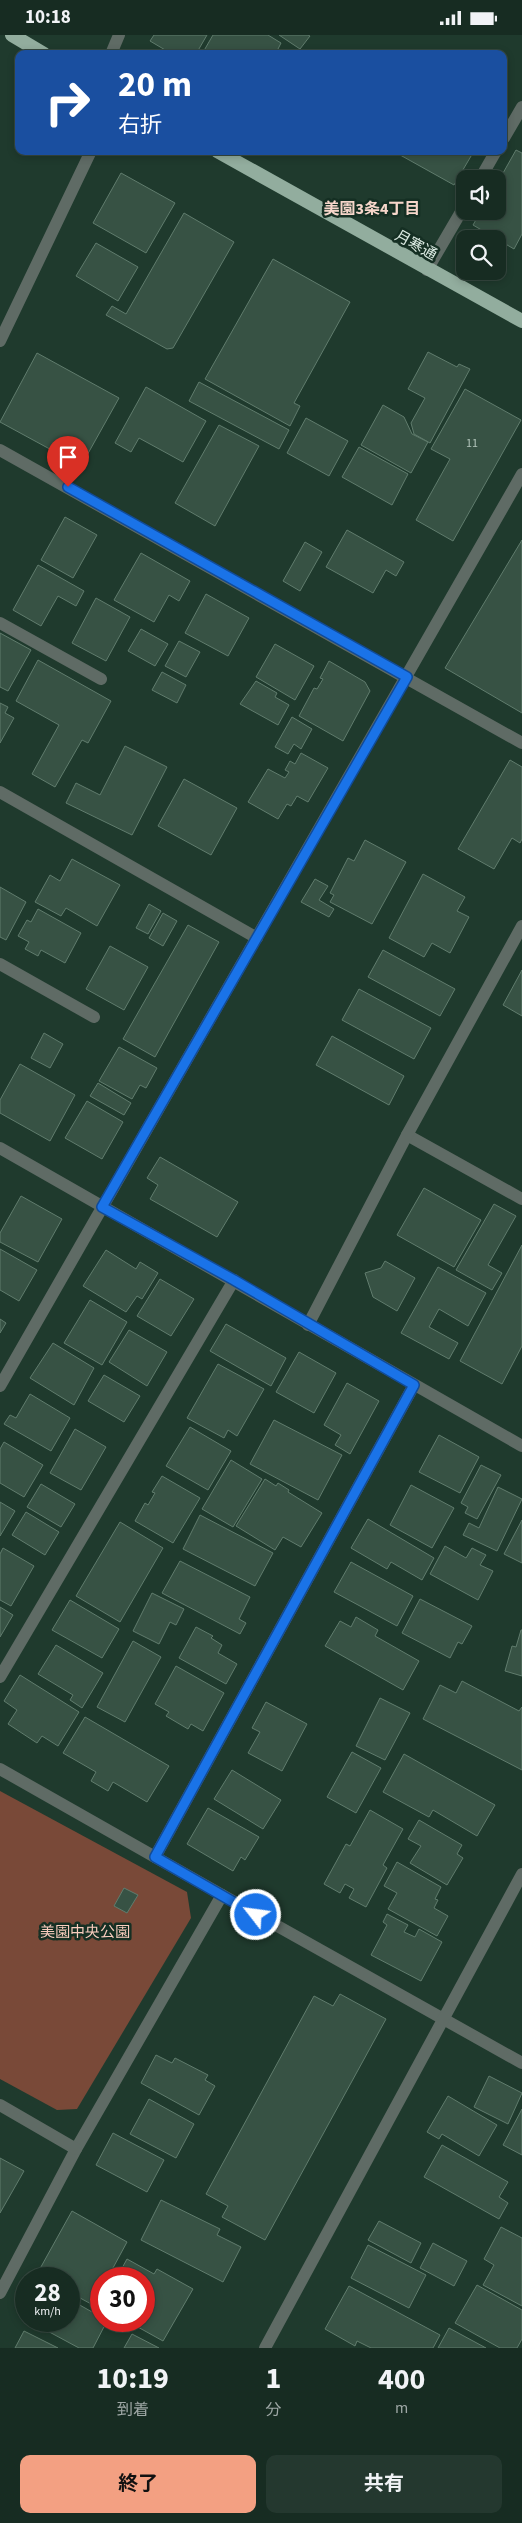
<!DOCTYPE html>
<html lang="ja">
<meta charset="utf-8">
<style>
:root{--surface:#172c22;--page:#24382f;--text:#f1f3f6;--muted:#9ea7a5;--line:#364840;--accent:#f3a082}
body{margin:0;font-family:"Source Sans 3","Noto Sans JP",sans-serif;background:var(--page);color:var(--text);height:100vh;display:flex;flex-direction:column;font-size:19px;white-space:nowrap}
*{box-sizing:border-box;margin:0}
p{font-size:16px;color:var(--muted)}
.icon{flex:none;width:28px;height:28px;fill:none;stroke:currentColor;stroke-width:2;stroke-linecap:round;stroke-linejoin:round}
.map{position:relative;height:2313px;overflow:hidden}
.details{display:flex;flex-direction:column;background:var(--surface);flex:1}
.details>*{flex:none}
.banner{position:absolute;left:15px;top:15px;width:492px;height:105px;border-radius:10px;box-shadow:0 2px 8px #0003,0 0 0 1px var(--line);background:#1a4fa0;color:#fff;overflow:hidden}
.buttons{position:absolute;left:456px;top:135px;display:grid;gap:10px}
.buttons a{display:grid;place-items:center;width:50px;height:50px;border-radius:10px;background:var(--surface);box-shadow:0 2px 8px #0003,0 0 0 1px var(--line);font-size:25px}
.speed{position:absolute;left:15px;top:2232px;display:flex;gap:10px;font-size:25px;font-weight:700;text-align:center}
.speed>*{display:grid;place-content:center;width:65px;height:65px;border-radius:50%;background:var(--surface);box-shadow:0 2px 8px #0003,0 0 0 1px var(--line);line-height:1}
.speed small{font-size:12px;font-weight:400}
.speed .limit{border:8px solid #d22;background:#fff;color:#111}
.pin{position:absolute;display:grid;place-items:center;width:42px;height:42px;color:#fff;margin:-51px -21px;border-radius:50% 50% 50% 0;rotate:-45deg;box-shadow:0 0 5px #0007}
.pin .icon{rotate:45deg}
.me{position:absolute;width:55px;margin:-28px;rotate:300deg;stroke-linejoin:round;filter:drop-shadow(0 0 4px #0008)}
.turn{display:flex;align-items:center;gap:18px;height:105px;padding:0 20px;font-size:22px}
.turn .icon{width:65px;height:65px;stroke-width:2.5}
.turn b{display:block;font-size:35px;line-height:42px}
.eta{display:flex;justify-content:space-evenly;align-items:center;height:85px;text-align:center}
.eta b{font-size:30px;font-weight:700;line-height:35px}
.button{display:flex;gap:10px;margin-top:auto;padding:10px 20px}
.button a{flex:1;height:58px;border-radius:10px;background:var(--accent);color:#111;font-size:20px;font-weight:700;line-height:58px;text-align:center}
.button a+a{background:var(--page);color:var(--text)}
.status{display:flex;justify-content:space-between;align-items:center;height:35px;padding:0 25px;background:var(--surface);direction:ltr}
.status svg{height:14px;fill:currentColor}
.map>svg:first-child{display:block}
.green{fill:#794938}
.building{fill:#375244;stroke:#607c6d}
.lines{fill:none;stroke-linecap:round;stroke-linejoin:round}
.service{stroke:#5f6b65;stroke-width:12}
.minor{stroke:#5f6b65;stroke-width:12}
.tertiary{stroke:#5f6b65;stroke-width:12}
.trunk{stroke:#92ad9e;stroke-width:14}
.route-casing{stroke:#114b97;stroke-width:12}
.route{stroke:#1a73e8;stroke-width:9}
.labels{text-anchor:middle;stroke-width:5;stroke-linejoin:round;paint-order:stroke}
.number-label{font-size:12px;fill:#b3c5bb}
.street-label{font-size:15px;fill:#dcebe3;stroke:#152f23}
.park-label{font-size:15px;fill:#f9ccbd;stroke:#152f23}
.neighbourhood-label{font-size:16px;font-weight:bold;fill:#f6d6ca;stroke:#152f23}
</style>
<div class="status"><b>10:18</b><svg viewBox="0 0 49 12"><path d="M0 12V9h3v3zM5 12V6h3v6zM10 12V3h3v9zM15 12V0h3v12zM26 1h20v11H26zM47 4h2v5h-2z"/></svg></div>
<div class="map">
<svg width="522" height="2313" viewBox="0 0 522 2313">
<rect width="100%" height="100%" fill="#1f3a2d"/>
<polygon class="green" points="0,1756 187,1857 191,1883 77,2074 57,2075 0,2044"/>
<g class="building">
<polygon points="154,0 207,0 196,19 172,19 150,6"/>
<polygon points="213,0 268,0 281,8 278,14 285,19 202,19"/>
<polygon points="279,0 308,0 310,1 300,14"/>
<polygon points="516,115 522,118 522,199 514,214 473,190 481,176 498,176 498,147"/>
<polygon points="393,116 474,116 454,150"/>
<polygon points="121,138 175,168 146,218 93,188"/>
<polygon points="184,178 234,207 173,313 167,314 106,280 112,271 126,279"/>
<polygon points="96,208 138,232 118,266 76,241"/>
<polygon points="273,224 350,267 294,368 300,371 290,391 205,344"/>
<polygon points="428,317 457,332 459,329 470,334 430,408 414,399 411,388 425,363 408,354"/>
<polygon points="37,318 119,363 81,431 0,387"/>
<polygon points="199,347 289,395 279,414 189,366"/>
<polygon points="146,352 206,386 183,427 139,403 131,417 115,408"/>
<polygon points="465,354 521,385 453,506 416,485 450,424 431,414"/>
<polygon points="383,370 404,382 412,399 428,407 411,438 361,410"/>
<polygon points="306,383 348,406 329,441 287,418"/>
<polygon points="219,390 259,411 215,491 175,468"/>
<polygon points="359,412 408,439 392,470 342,442"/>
<polygon points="65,482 97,500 73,543 41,525"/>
<polygon points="347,495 404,527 396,541 386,535 373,558 326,532"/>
<polygon points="522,505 522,678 445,633"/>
<polygon points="305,507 322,517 300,556 283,546"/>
<polygon points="141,518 190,546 179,566 169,560 154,587 114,565"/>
<polygon points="38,530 84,556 76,571 58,561 41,591 13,575"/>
<polygon points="206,559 249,583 228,621 185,598"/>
<polygon points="96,563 130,582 106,626 72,608"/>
<polygon points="141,594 168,609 155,631 128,616"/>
<polygon points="0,598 31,615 8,656 0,652"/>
<polygon points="179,606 200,617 186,642 165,631"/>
<polygon points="275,609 314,631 295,665 256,642"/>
<polygon points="38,625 111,666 88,708 82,705 55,752 32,739 59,690 16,666"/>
<polygon points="329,626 365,647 370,656 343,706 299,681 314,653 317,654 323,644 320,643"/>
<polygon points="162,637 186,650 177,668 152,655"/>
<polygon points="256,646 277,658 275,662 289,670 278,690 240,669"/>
<polygon points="0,668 8,672 5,678 14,683 0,708"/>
<polygon points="292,682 312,694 301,714 294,709 288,719 275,712"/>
<polygon points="125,711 167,732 132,800 66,768 76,748 100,760"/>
<polygon points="301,718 328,733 308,767 297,761 291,771 287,769 278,784 248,767 268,734 285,743 289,737 285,735 290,726 295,729"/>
<polygon points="510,725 522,732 522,804 520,808 512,803 494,834 458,814"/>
<polygon points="184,744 237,773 211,820 158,791"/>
<polygon points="365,805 406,827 372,889 330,867 334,860 330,858 348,823 354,826"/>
<polygon points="72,824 120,850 97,891 66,873 61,881 35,867 50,840 60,846"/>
<polygon points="423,839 465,862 457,876 469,882 450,918 432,908 424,922 389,903"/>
<polygon points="315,844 328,851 319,865 334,874 329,882 301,867"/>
<polygon points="0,852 26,867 6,905 0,902"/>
<polygon points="149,869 161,876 148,899 136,893"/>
<polygon points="38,874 81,898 65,928 41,915 38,921 25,914 29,907 18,901 27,885 31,887"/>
<polygon points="163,878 177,886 163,911 149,903"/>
<polygon points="188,890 219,907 155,1022 123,1004"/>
<polygon points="110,911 148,932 124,975 86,954"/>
<polygon points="383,915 455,954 440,981 368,942"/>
<polygon points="522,935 522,981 503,970"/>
<polygon points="359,954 431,993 414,1024 342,985"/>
<polygon points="44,998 63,1009 50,1033 31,1023"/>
<polygon points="332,1001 404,1041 389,1070 316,1030"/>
<polygon points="119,1012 157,1033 146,1053 140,1050 132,1064 99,1046"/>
<polygon points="20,1029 75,1060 50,1106 0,1078 0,1065"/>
<polygon points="98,1048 131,1068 124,1080 90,1061"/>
<polygon points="87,1066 123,1087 102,1124 65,1103"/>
<polygon points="160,1122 238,1167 217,1202 150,1164 158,1150 147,1143"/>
<polygon points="424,1153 481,1185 454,1232 397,1200"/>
<polygon points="21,1161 62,1184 38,1227 0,1207 0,1198"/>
<polygon points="494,1169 516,1181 488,1230 502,1238 492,1255 456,1235"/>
<polygon points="522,1210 522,1311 502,1349 460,1326"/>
<polygon points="0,1214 37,1235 19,1266 0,1255"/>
<polygon points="106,1215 136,1234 140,1227 158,1238 142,1264 137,1261 126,1277 83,1251"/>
<polygon points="385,1226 415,1243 397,1276 373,1262 365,1238 381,1233"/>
<polygon points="438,1232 486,1258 468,1291 439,1274 429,1292 458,1308 449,1324 401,1298"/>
<polygon points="160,1244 194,1264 171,1301 137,1281"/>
<polygon points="90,1265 127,1287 102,1330 64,1308"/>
<polygon points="0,1284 6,1288 0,1298"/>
<polygon points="226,1289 286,1323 271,1351 210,1316"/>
<polygon points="129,1295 167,1317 147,1351 109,1327"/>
<polygon points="53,1308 94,1333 74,1370 30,1343"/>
<polygon points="299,1317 336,1338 314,1378 276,1357"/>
<polygon points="218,1329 264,1354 237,1401 228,1395 224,1403 187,1383"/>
<polygon points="104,1340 140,1361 124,1387 88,1366"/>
<polygon points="347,1348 379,1366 350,1419 335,1410 341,1400 324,1390"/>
<polygon points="30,1359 70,1383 51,1416 4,1389 10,1380 16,1383"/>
<polygon points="274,1385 342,1420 318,1465 250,1429"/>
<polygon points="190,1392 231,1416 208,1455 166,1431"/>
<polygon points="75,1394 106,1412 81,1455 50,1438"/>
<polygon points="439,1400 479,1422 460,1458 419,1437"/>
<polygon points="4,1407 43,1430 24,1462 0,1448 0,1414"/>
<polygon points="231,1425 262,1444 233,1492 202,1474"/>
<polygon points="481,1430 501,1440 477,1484 465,1478 468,1472 461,1468"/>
<polygon points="162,1441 200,1463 173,1508 135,1486 145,1468 148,1470 155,1458 152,1457"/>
<polygon points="265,1444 276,1451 278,1448 289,1455 288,1457 322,1478 301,1512 283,1502 275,1515 236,1491"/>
<polygon points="41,1449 75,1469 61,1492 27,1472"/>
<polygon points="411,1450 454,1473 432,1513 390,1490"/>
<polygon points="498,1452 522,1464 497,1516 463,1500 469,1488 479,1493"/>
<polygon points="0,1467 15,1476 0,1501"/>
<polygon points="26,1477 59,1497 45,1520 12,1500"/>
<polygon points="200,1480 273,1518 255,1551 183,1514"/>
<polygon points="368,1484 434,1523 422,1545 391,1527 387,1534 351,1513"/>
<polygon points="522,1485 522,1528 504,1519"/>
<polygon points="120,1487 163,1513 120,1587 76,1561"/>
<polygon points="445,1511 466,1523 472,1513 486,1520 480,1530 493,1536 478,1565 430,1539"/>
<polygon points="3,1513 34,1531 11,1571 0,1565 0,1519"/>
<polygon points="180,1526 250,1562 239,1584 246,1588 240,1599 162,1558"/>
<polygon points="351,1527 413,1561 397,1591 334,1557"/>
<polygon points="152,1558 184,1574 176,1590 170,1587 159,1609 133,1596"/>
<polygon points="420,1564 472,1591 462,1609 458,1607 450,1623 402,1598"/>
<polygon points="70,1565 119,1594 102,1623 52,1595"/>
<polygon points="0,1572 13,1580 0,1602"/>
<polygon points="356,1582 378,1595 375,1601 419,1626 403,1655 325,1611 340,1586 351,1592"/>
<polygon points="196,1592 213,1601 211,1603 222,1610 218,1618 237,1629 226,1649 179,1623"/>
<polygon points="521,1595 522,1595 522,1641 505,1636 512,1611 516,1612"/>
<polygon points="133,1606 161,1622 125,1687 97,1672"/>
<polygon points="56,1610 103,1638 82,1673 70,1665 73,1660 38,1639"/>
<polygon points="176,1631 224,1658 203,1696 191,1689 188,1694 166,1681 169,1677 155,1669"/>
<polygon points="20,1640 79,1677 58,1711 42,1701 37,1708 8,1689 17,1675 4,1666"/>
<polygon points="462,1646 519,1676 522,1672 522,1735 423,1684 440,1650 456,1658"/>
<polygon points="380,1663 410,1678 385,1725 356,1711"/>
<polygon points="266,1667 307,1689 282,1736 248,1718 260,1697 252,1693"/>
<polygon points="85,1682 169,1731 147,1767 113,1747 108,1756 91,1746 96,1737 63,1718"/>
<polygon points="352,1717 381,1733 356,1778 327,1762"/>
<polygon points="404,1719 495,1770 477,1801 433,1775 429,1782 383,1757"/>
<polygon points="232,1735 281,1765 263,1794 214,1764"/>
<polygon points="208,1773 259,1802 245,1825 241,1822 233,1836 187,1809"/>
<polygon points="370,1775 403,1794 383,1830 387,1833 366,1872 349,1863 354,1854 345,1849 340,1858 324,1849 346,1809 350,1811"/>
<polygon points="419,1785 462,1810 457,1819 463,1823 447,1850 410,1828 421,1811 408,1804"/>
<polygon points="397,1827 441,1852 435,1864 438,1865 434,1873 448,1881 437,1901 388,1874 397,1858 384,1851"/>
<polygon points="124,1853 138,1860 127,1878 114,1871"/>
<polygon points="387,1879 408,1890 404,1897 415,1902 419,1894 442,1907 421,1946 371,1920 387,1890 383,1887"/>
<polygon points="340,1959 386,1984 265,2205 222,2182 228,2171 206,2159 314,1961 333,1971"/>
<polygon points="156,2020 172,2028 175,2023 208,2040 205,2045 215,2051 199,2080 141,2048"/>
<polygon points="489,2041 522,2058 508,2089 474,2072"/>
<polygon points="448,2061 497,2090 479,2121 442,2099 439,2104 427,2097"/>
<polygon points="149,2064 194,2089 176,2123 130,2099"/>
<polygon points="522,2074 522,2120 503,2110"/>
<polygon points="113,2098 164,2125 147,2157 96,2130"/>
<polygon points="442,2110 508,2147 499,2162 508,2168 499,2184 424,2142"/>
<polygon points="0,2123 24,2136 0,2178"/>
<polygon points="161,2165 220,2194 217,2200 241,2212 223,2247 141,2205"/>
<polygon points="72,2176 127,2207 107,2244 101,2244 101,2254 93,2270 69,2257 69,2244 45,2244 37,2239"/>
<polygon points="379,2186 421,2208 411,2228 368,2205"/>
<polygon points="501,2192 522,2203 522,2271 483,2250 494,2230 484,2224"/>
<polygon points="433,2208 467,2226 454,2251 420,2233"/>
<polygon points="368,2210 426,2240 409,2273 351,2243"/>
<polygon points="127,2224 154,2239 157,2234 193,2254 163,2306 127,2286 144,2286 144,2244 116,2244"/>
<polygon points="477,2250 522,2275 522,2304 517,2313 500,2313 455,2288"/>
<polygon points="349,2251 440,2300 433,2313 371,2313 357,2306 355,2311 325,2294"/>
<polygon points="69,2264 101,2282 101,2286 107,2286 93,2313 79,2313 29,2286 69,2286"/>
<polygon points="449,2293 486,2313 438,2313"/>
<polygon points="24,2296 58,2313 15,2313"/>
<polygon points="132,2299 159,2313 124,2313"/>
</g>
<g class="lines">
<g class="service">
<polyline points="0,588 101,644"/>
<polyline points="0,929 94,982"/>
</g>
<g class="minor">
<polyline points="111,19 119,0"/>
<polyline points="504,103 522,72"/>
<polyline points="480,144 496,116"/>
<polyline points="427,235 465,170"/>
<polyline points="0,306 91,116"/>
<polyline points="0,415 522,708"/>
<polyline points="0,757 257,903"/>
<polyline points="407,1100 522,1164"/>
<polyline points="308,1290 407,1100 522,891"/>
<polyline points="0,1351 522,439"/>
<polyline points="0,1642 234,1245"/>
<polyline points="0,1734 222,1860 76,2114 0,2258"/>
<polyline points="155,1822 414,1350"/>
<polyline points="222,1860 522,2028"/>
<polyline points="0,2070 76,2114"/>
</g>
<g class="tertiary">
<polyline points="0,1113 522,1411"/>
<polyline points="265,2313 522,1839"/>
</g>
<g class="trunk">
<polyline points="12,0 44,19"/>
<polyline points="217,116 522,286"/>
</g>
</g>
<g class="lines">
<defs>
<polyline id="route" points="68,452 407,642 102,1172 234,1245 414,1350 155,1822 256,1880"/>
</defs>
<use href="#route" class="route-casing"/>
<use href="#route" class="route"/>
</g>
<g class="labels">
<g class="number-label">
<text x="472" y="412">11</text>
</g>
<g class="street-label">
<text transform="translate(416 210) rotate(29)" y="5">月寒通</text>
</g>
<g class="park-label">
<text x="85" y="1902">美園中央公園</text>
</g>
<g class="neighbourhood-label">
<text x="372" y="179">美園3条4丁目</text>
</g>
</g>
</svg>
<div class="buttons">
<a><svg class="icon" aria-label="sound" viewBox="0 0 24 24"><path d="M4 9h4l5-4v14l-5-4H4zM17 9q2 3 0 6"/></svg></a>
<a><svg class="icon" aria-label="search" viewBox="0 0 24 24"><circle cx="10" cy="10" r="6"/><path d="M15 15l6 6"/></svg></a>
</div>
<div class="speed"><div>28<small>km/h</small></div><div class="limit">30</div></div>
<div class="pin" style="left:68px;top:452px;background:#d93025"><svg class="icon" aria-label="arrive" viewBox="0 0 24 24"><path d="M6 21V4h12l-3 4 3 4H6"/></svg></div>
<svg class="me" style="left:256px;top:1880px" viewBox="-20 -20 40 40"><circle r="17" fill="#1a73e8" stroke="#fff" stroke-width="3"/><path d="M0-11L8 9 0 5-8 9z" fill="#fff"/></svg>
<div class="banner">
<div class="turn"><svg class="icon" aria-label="right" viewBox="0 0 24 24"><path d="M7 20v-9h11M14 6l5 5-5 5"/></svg><div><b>20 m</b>右折</div></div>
</div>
</div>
<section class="details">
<div class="eta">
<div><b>10:19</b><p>到着</p></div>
<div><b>1</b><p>分</p></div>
<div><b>400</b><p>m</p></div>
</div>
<div class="button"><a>終了</a><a>共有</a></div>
</section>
